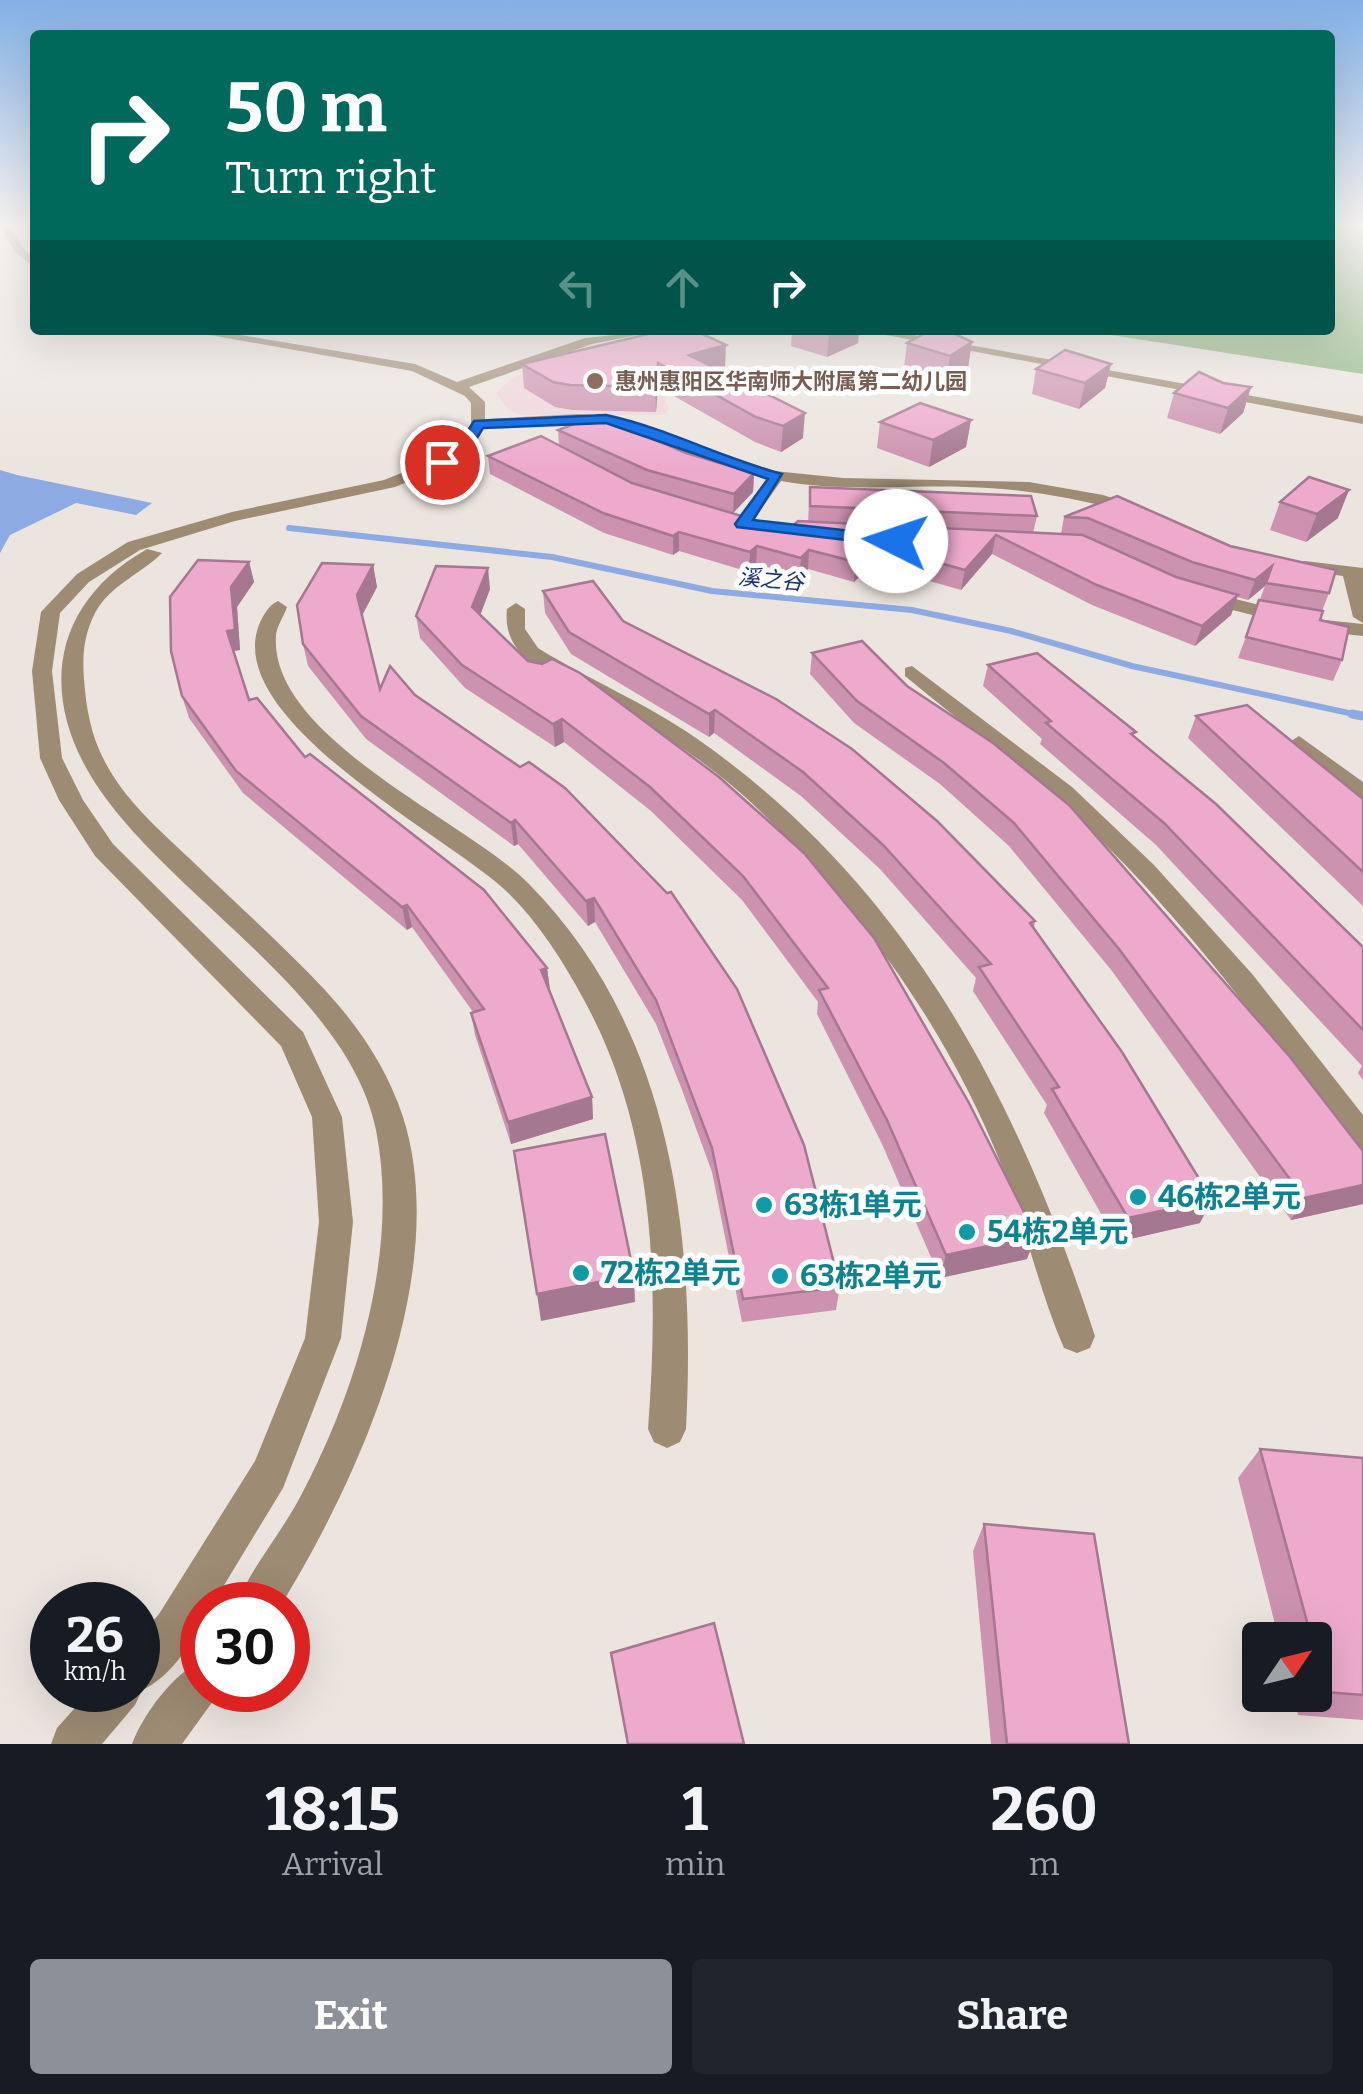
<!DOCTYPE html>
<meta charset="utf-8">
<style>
:root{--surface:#171b24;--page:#20242c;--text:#f1f3f6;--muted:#9ea1a6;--accent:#8c9099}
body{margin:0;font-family:Bitter,"Noto Sans SC",serif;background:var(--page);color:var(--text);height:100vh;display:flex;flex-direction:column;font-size:38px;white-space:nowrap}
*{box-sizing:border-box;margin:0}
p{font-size:32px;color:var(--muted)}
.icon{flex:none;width:55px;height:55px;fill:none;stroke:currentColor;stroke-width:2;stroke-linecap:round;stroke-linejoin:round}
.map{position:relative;height:1744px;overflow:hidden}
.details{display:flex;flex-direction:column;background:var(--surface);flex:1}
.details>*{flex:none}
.banner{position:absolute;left:30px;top:30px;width:1305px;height:305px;border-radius:10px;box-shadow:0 10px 40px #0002;background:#00695c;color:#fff;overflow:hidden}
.needle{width:65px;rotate:55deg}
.buttons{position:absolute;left:1242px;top:1622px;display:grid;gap:20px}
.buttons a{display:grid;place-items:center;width:90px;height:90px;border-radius:10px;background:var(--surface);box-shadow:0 10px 40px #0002;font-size:50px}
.speed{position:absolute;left:30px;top:1582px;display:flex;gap:20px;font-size:50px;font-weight:700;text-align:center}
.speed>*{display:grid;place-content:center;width:130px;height:130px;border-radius:50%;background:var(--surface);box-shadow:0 10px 40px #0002;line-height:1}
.speed small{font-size:25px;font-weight:400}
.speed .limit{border:15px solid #d22;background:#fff;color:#111}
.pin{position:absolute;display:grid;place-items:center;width:85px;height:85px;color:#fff;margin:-42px;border:5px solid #fff;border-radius:50%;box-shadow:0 2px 10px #0007}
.me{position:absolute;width:110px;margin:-55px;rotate:274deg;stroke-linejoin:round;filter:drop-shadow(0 0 8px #0008)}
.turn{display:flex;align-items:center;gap:35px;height:210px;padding:0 30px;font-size:45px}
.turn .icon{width:130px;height:130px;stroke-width:2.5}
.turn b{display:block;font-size:70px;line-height:85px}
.lanes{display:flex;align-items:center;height:95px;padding:0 30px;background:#0003;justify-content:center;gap:50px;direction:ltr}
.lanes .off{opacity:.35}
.eta{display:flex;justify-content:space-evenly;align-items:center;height:170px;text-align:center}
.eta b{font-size:60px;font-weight:700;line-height:70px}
.action{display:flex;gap:20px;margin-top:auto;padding:20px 30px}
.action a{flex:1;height:115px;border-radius:10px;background:var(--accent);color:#fff;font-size:40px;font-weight:700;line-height:115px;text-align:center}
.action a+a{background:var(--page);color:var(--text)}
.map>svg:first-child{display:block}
.education{fill:#efd5db}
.forest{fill:#88b37c}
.water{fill:#8daae3}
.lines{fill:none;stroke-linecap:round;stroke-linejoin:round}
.stream-far1{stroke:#8daae3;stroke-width:6}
.stream{stroke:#8daae3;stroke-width:9}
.minor{fill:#9d8b73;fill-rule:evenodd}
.wall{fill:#cc92b0}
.shaded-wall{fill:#a67790}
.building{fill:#edaacd;stroke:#a67790;stroke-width:2.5}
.route{fill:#1a73e8;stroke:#114b97;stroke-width:2.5}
.education-dot{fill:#8d6e63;stroke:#fff;stroke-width:4}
.culture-dot{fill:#0f9aa8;stroke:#fff;stroke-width:4}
.labels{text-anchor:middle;stroke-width:10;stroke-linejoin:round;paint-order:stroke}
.far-education-label{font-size:22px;font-weight:bold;fill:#785e54;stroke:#fff;text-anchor:start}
.far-water-label{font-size:22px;font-style:italic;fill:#153174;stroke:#fff}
.near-culture-label{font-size:30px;font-weight:bold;fill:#0d838f;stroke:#fff;text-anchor:start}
</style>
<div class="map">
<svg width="1363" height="1744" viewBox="0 0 1363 1744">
<rect width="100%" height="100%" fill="#ece5df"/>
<polygon class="education" points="607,342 623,346 672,389 664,395 669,410 663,415 523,415 509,411 496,393 514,377"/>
<polygon class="forest" points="1330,225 1363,225 1363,374 1079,330 1330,330"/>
<polygon class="water" points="0,470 17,475 152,503 136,515 76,503 10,535 0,553"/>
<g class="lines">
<polyline class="stream-far1" points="289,528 552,557 712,591 912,610 1011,631 1132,666 1363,716"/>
<polyline class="stream" points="1352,714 1363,716"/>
<g class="minor">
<polygon points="0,225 10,225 22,247 35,259 35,268 14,251"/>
<path d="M182 330H211L415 364 457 382 585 338 662 330 592 344 469 387 485 402V419L578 414 618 417 774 471 843 478 1029 482 1103 495 1148 510 1140 515C1082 500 1026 488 966 487 904 485 842 492 781 481L748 528 742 529 733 524 767 479 618 426 578 423 483 428 474 443 448 465 395 487 235 521 140 550 89 582 60 613 52 671 62 758 83 800 113 844 303 1032 342 1117 353 1222 341 1338 283 1488 212 1605H202C202 1635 170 1678 142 1690L135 1705 102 1744H51L57 1728 91 1690H138V1638L159 1614 255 1461 305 1338 319 1222 312 1117 281 1046 95 856 59 800 40 758 32 671 41 612 77 574 128 542 232 512 384 480 436 459 463 437 471 424V403L465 396 412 371Z"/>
<polygon points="859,330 886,330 1363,416 1363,424"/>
<path d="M147 549 162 553C140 575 111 584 95 613 84 634 82 656 84 679 86 708 91 735 104 760 123 798 157 828 188 857 233 901 281 943 324 989 359 1027 387 1068 403 1117 452 1271 360 1476 281 1605H236C251 1568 279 1536 298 1501 356 1394 400 1252 376 1130 349 997 178 901 102 793 38 703 47 606 147 549Z"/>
<polygon points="1305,561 1363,568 1363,623 1353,617 1343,576 1299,570 1299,562"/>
<polygon points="1204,591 1315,619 1363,624 1363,636 1315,631 1197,601 1197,593"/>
<path d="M278 601 287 607C284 616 277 626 276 635 268 737 465 820 528 883 672 1028 696 1235 686 1429L680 1442 667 1448 654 1442 648 1429C659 1284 656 1131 584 1000 563 961 537 920 504 889 446 836 232 724 257 631 260 620 268 605 278 601Z"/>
<path d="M516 603 525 609V629L538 648C589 680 646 703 696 738 907 885 1017 1097 1095 1336L1090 1348 1077 1353 1064 1348C1039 1291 1026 1228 1003 1169 949 1031 863 912 758 809 719 771 670 738 623 712 592 695 549 681 524 656 510 643 505 627 507 609Z"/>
<path d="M912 666 1072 787 1154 865 1253 975 1363 1115V1152L1352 1148C1269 1034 1184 918 1081 821 1026 769 963 725 905 676V668Z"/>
<polygon points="1299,736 1363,782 1363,801 1355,799 1291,748 1288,743"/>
<path d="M202 1661V1690H221L182 1744H132C143 1715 173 1673 202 1661Z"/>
</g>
</g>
<g class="wall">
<polygon points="665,330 725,369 720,370 803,438 781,452 755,442 658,387 656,412 572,410 555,407 524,388 522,364"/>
<polygon points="792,330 859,330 858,343 827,357 791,346"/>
<polygon points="972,342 968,367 946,381 904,367 907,343"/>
<polygon points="1111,364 1105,388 1079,409 1032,394 1036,369"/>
<polygon points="1223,383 1251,387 1243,413 1220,434 1167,418 1174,393"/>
<polygon points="971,420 966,447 929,467 877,448 880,422"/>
<polygon points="558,430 686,453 754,473 753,492 733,513 788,530 808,522 810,487 1037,516 1033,533 1061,534 1064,517 1117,496 1329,593 1322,611 1320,620 1342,660 1333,681 1238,658 1265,586 1248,600 1237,597 1231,615 1195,646 1092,605 992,554 961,590 912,576 904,585 863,573 854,582 808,569 799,578 756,565 749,572 679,551 673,555 604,533 490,474 488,456 559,445"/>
<polygon points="1280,502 1338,518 1306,542 1270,530"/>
<polygon points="249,562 254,582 237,607 240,650 234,651 249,700 305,757 547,968 550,990 592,1097 593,1119 511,1144 475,1035 471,1013 473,1012 412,927 407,930 243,793 189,718 182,696"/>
<polygon points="373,565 377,587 362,616 380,689 415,695 520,767 840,1287 836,1310 742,1322 712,1172 682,1090 656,1024 595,922 588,926 518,844 514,846 366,739 308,666 303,644"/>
<polygon points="490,589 480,615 528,661 719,777 1027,1259 940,1278 882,1144 817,1014 818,1002 742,900 651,811 564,742 555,747 465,688 420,638 416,616"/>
<polygon points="543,591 623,621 1035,921 1034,928 1200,1223 1117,1242 1044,1113 1047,1105 973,991 976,978 880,869 801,796 714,733 709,737 571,654 545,613"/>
<polygon points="862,641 1363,1151 1363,1204 1291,1220 1112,971 1009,846 940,784 854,723 810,674 812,653"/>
<polygon points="988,665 1134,736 1363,947 1363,1080 1358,1073 1362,1066 1156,845 1040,744 1042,739 983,686"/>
<polygon points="1196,716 1363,799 1363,906 1188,738"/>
<polygon points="1260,1449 1363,1458 1363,1720 1298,1715 1293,1695 1315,1695 1315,1640 1279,1640 1238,1478"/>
<polygon points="984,1524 1129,1744 991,1744 973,1551"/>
<polygon points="611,1653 744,1744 627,1744"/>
</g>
<g class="shaded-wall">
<polygon points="835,330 859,330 858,343 827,357 829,333"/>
<polygon points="972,342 968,367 946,381 950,356"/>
<polygon points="726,345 725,369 689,378 689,355"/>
<polygon points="658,363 658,387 656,412 655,387"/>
<polygon points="1111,364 1105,388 1079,409 1085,383"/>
<polygon points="1251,387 1243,413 1220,434 1228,408"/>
<polygon points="805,413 803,438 781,452 783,426"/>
<polygon points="971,420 966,447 929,467 933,440"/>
<polygon points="754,473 753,492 733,513 734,494"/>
<polygon points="1349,490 1338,518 1306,542 1317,514"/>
<polygon points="679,532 679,551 673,555 673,536"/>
<polygon points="996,535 992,554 961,590 965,570"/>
<polygon points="757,546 756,565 749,572 750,552"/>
<polygon points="809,550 808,569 799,578 801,558"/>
<polygon points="865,554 863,573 854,582 856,562"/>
<polygon points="915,556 912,576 904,585 907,565"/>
<polygon points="249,562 254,582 237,607 240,650 233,651 227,631 231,587"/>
<polygon points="373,565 377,587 361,617 357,595"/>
<polygon points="1272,566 1265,586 1248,600 1255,580"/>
<polygon points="488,568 490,589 475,629 472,607"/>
<polygon points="1238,595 1231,615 1195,646 1202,626"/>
<polygon points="715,710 714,733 709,737 709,714"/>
<polygon points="562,719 564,742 555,747 553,724"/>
<polygon points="515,820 518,844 514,846 511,823"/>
<polygon points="594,898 595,922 588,926 586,901"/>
<polygon points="407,905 412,927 407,930 402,907"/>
<polygon points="547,968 550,990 541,970"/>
<polygon points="592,1097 593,1119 511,1144 508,1122"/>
<polygon points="1363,1185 1363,1204 1291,1220 1304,1198"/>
<polygon points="1212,1200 1200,1223 1117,1242 1128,1218"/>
<polygon points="1036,1236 1027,1259 940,1278 946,1255"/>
<polygon points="634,1275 635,1302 541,1321 537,1294"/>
</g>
<g class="building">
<polygon points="665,330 694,330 726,345 689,355 805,413 783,426 756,417 658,363 655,387 570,385 553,382 522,364"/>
<polygon points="931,330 947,330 972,342 950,356 907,343"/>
<polygon points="1065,350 1111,364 1085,383 1036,369"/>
<polygon points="1199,372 1223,383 1251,387 1228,408 1174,393"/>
<polygon points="920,403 971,420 933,440 880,422"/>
<polygon points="598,415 686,453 754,473 734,494 647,470 558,430"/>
<polygon points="541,436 632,483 788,530 798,521 1083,535 1176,577 1238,595 1202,626 1097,585 996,535 965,570 915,556 907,565 865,554 856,562 809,550 801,558 757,546 750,552 679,532 673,536 603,513 488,456"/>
<polygon points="1309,477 1349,490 1317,514 1280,502"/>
<polygon points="810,487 1031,496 1037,516 810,506"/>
<polygon points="1117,496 1230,546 1336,570 1329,593 1266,583 1272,566 1255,580 1192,562 1088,518 1064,517"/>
<polygon points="198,560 249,562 231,587 235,630 227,631 249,700 257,698 305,757 310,754 484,890 547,968 541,970 592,1097 508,1122 471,1013 484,1009 407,905 402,907 236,771 182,696 171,651 170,597"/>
<polygon points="322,563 373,565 357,595 380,689 390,666 415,695 520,767 529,762 565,788 667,893 671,892 737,989 804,1145 840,1287 743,1299 712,1148 656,1000 594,898 586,901 515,820 511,823 361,716 303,644 297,605"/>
<polygon points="436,566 488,568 472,607 528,661 542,664 552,659 580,673 719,777 804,853 874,938 969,1103 1036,1236 946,1255 887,1120 819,990 828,988 743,876 650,787 562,719 553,724 462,665 416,616"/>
<polygon points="593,581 623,621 776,699 852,749 937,821 1035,921 1030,923 1122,1052 1212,1200 1128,1218 1052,1089 1059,1087 979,967 991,964 883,845 803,772 715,710 709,714 569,632 543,591"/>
<polygon points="1259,600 1323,611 1320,620 1349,627 1342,660 1246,637"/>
<polygon points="862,641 907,686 993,743 1069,805 1290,1057 1363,1151 1363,1185 1304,1198 1119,949 1014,823 944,763 857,701 812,653"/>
<polygon points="1037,653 1136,732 1131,734 1216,804 1363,947 1363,1030 1164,823 1046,723 1051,721 988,665"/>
<polygon points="1247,705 1363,799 1363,872 1196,716"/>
<polygon points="605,1134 634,1275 537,1294 514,1151"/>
<polygon points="1260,1449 1363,1458 1363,1695 1326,1692 1315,1652 1315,1640 1312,1640"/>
<polygon points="984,1524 1094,1534 1129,1744 1007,1744"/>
<polygon points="714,1623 744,1744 628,1744 611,1653"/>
</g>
<linearGradient id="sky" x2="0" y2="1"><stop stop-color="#83b0e6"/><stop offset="0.48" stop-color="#f6f3f1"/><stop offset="1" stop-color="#f6f3f1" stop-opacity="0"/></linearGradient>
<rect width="1363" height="469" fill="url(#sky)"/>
<path class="route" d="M606 415C667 428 721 458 782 474L753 520 896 536 904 541 896 546 737 527 735 524 768 479 606 423 483 428 474 443 447 465 435 462 464 437 474 421Z"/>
<circle class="education-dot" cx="595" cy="381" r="10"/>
<g class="culture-dot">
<circle cx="1138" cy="1197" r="10"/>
<circle cx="764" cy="1205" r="10"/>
<circle cx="967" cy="1232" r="10"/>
<circle cx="581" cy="1273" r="10"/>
<circle cx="780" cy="1276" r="10"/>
</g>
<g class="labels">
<g class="far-education-label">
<text x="615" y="389">惠州惠阳区华南师大附属第二幼儿园</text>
</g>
<g class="far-water-label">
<text transform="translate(771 579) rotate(5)" y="8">溪之谷</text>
</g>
<g class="near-culture-label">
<text x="1158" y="1207">46栋2单元</text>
<text x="784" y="1215">63栋1单元</text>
<text x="987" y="1242">54栋2单元</text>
<text x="601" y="1283">72栋2单元</text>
<text x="800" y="1286">63栋2单元</text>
</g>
</g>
</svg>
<div class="buttons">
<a><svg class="needle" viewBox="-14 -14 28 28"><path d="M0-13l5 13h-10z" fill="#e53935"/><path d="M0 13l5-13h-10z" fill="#9ea1a6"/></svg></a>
</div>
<div class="speed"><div>26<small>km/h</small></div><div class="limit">30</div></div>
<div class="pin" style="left:442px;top:462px;background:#d93025"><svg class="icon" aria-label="arrive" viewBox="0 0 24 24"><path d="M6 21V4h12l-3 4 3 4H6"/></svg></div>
<svg class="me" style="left:896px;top:541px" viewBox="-20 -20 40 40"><circle r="19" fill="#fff"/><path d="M0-13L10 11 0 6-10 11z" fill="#1a73e8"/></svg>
<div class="banner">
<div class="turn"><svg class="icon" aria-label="right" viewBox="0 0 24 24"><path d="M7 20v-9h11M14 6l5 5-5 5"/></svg><div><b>50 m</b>Turn right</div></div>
<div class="lanes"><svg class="icon off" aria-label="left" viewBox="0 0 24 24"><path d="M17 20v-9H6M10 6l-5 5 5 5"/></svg><svg class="icon off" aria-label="ahead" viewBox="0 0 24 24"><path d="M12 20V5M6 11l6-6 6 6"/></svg><svg class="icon" aria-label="right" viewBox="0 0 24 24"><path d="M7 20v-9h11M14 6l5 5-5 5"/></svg></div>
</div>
</div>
<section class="details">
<div class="eta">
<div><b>18:15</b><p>Arrival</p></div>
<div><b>1</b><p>min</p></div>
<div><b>260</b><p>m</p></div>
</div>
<div class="action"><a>Exit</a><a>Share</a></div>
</section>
